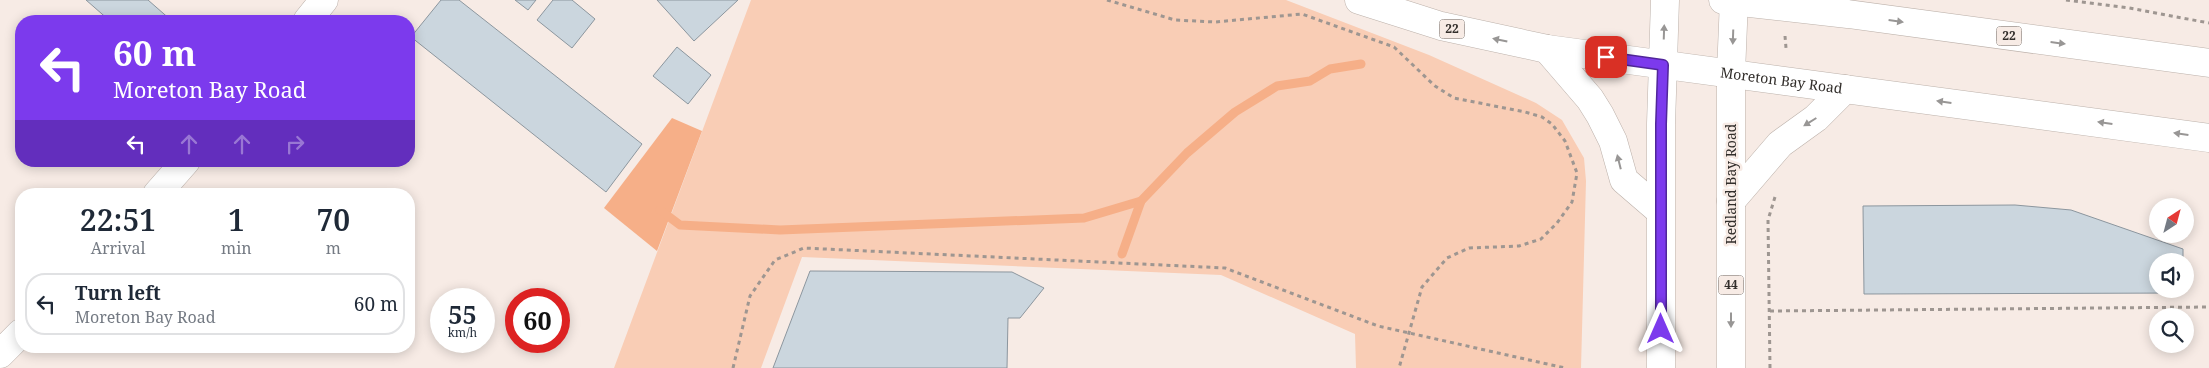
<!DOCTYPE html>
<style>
:root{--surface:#fff;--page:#f2f2f3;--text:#1f2937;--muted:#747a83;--line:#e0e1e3}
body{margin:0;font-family:"Noto Serif",serif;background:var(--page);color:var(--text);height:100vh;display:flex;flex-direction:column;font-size:19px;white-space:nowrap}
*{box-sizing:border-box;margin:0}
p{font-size:16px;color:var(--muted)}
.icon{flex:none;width:28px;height:28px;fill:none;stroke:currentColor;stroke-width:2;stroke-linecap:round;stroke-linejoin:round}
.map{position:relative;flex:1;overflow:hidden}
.sheet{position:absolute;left:15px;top:188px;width:400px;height:165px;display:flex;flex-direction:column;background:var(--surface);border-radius:20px;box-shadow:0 2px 12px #0003}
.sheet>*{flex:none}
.banner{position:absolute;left:15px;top:15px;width:400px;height:152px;border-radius:20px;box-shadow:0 2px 12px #0003;background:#7c3aed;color:#fff;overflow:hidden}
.needle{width:32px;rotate:36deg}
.controls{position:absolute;left:2149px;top:198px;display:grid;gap:10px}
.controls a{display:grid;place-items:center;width:45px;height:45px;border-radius:50%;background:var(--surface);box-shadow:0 2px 12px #0003;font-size:25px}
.speed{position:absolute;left:430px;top:288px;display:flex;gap:10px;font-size:25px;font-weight:700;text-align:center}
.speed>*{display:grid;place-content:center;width:65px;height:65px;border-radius:50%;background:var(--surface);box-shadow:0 2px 12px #0003;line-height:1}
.speed small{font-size:12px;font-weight:400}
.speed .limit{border:8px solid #d22;background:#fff;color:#111}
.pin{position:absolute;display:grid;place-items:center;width:42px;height:42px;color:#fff;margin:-21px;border-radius:10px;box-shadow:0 2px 8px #0006}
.me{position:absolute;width:55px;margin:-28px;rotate:0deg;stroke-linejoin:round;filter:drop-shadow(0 0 4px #0008)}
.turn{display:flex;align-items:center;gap:18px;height:105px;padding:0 15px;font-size:22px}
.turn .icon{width:65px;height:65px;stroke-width:2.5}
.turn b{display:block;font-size:35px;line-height:42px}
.lanes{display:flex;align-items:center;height:48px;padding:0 15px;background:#0003;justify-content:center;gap:25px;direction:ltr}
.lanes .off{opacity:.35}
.eta{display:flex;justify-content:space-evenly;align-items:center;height:85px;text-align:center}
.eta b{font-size:30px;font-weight:600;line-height:35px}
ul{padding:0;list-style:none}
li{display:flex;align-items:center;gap:15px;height:62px;margin:0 10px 8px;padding:0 5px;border:2px solid var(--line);border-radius:20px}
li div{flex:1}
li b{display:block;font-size:19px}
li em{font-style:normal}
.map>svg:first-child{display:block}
.green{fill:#f9cdb5}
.water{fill:#f6af88}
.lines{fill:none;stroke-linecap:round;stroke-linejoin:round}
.stream{stroke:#f6af88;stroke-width:9}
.building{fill:#cbd6de;stroke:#8c969e}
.minor-casing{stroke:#bcb1aa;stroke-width:29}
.major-casing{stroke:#bcb1aa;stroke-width:29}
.highway-casing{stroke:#bcb1aa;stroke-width:29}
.path{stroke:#9e9691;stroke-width:3;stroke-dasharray:4 4;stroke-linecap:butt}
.minor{stroke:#fff;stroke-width:28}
.major{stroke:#fff;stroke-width:28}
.highway{stroke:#fff;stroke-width:28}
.oneway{fill:#989695}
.route-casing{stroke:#51269a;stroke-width:12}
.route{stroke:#7c3aed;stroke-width:9}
.labels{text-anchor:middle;stroke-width:5;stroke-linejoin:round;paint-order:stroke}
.shield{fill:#f7ebe5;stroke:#6d6763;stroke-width:1}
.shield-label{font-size:12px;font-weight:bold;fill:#322e2b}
.street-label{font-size:14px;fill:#322e2b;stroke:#f7ebe5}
</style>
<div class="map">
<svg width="2209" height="368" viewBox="0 0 2209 368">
<rect width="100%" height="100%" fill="#f7ebe5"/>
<polygon class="green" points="751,0 1286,0 1429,55 1536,103 1562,120 1584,158 1586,181 1581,368 1356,368 1355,334 1221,275 802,257 761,368 614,368"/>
<polygon class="water" points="672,118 702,131 657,251 604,208"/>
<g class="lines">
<g class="stream">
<polyline points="660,210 680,225 780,230 1084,218 1141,201"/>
<polyline points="1122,254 1141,201 1187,153 1235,112 1277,86 1310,81 1330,69 1361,64"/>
</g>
</g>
<g class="building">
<polygon points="86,0 148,0 172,21 110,21"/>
<polygon points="441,0 459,0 642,144 606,192 411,37"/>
<polygon points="515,0 536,0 528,10"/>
<polygon points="553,0 572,0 595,19 572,48 537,20"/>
<polygon points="657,0 738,0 694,41"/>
<polygon points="677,47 711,75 688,104 653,76"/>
<polygon points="2015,205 2071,210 2183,249 2183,261 2158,261 2158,289 2184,289 2184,293 1864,294 1863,206"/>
<polygon points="810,271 1012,272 1044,288 1020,318 1008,318 1007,368 773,368"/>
</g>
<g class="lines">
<defs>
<g id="minor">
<polyline points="307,21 324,0"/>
<polyline points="157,194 186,161"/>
<polyline points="0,354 21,333"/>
</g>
<g id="major">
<polyline points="1661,368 1661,124 1665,0"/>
<polyline points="1731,368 1731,73 1734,0"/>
</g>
<g id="highway">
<path id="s1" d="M1359 0 1441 26 1547 49 2209 138"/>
<polyline points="1723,0 1848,14 2209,63"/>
<polyline points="1547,49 1590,99 1600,115 1613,141 1624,180 1660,211"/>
<polyline points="1731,201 1780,144 1816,118 1845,89"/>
</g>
</defs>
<use href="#minor" class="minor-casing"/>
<use href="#major" class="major-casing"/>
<use href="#highway" class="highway-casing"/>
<g class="path">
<polyline points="1107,0 1175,20 1215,22 1302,14 1394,47 1435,86 1454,98 1525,112 1542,117 1552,124 1565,141 1577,173 1572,202 1557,223 1541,239 1519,246 1469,248 1447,258 1422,287 1399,368"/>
<polyline points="2066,0 2129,8 2209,23"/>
<polyline points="1785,36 1786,48"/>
<polyline points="1770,311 2209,307"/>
<polyline points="733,368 750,296 775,260 804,248 1225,268 1378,326 1565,368"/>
<polyline points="1770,368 1768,220 1775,197"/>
</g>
<use href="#minor" class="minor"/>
<use href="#major" class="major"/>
<use href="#highway" class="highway"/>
</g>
<defs><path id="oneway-solid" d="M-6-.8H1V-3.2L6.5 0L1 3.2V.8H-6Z" transform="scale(1.25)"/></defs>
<g class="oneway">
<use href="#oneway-solid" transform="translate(1896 21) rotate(8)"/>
<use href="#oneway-solid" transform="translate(1664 32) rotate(-88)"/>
<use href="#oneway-solid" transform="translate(1733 37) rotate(92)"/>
<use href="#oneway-solid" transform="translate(1500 40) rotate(-168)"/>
<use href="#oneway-solid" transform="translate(2058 43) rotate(7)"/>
<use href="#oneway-solid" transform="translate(1944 102) rotate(-172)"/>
<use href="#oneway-solid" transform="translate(1810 122) rotate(148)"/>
<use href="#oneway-solid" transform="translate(2105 123) rotate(-172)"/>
<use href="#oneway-solid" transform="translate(2181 134) rotate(-172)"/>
<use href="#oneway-solid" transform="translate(1619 162) rotate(-104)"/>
<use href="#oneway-solid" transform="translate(1731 320) rotate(90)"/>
</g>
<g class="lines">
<defs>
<polyline id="route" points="1606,57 1663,65 1661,124 1661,329"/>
</defs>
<use href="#route" class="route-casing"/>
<use href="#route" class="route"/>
</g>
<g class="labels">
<g class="shield">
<rect x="1439.5" y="19.5" width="25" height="19" rx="4"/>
<rect x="1996.5" y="26.5" width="25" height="19" rx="4"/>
<rect x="1718.5" y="275.5" width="25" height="19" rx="4"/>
</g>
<g class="shield-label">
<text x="1452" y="33">22</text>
<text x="2009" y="40">22</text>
<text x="1731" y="289">44</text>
</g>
<g class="street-label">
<text dy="5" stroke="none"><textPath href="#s1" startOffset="431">Moreton Bay Road</textPath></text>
<text transform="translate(1731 184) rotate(-90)" y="5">Redland Bay Road</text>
</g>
</g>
</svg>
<div class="controls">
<a><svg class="needle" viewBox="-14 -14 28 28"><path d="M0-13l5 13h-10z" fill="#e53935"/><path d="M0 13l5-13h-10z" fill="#747a83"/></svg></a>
<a><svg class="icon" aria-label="sound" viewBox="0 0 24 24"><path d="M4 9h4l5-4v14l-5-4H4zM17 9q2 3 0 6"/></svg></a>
<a><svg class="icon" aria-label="search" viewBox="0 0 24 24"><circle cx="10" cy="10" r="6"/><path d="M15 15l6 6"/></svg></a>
</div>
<div class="speed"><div>55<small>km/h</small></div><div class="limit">60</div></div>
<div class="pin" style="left:1606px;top:57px;background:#d93025"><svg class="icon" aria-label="arrive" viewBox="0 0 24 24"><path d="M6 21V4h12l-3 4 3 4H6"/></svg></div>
<svg class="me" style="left:1661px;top:329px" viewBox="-20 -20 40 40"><path d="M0-17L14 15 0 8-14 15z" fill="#7c3aed" stroke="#fff" stroke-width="4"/></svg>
<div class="banner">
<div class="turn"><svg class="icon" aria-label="left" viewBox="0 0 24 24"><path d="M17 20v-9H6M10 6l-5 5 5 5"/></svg><div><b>60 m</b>Moreton Bay Road</div></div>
<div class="lanes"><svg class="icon" aria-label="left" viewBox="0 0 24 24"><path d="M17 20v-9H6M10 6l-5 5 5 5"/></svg><svg class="icon off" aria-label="ahead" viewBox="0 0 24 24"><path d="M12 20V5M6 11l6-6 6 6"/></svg><svg class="icon off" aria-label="ahead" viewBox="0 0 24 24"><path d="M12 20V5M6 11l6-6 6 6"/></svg><svg class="icon off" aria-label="right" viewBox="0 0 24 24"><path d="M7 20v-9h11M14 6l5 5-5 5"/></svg></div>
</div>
<section class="sheet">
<div class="eta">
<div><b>22:51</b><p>Arrival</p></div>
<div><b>1</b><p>min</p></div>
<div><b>70</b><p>m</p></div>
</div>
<ul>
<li><svg class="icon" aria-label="left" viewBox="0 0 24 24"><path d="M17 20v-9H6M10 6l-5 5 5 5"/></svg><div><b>Turn left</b><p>Moreton Bay Road</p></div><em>60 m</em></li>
</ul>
</section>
</div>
